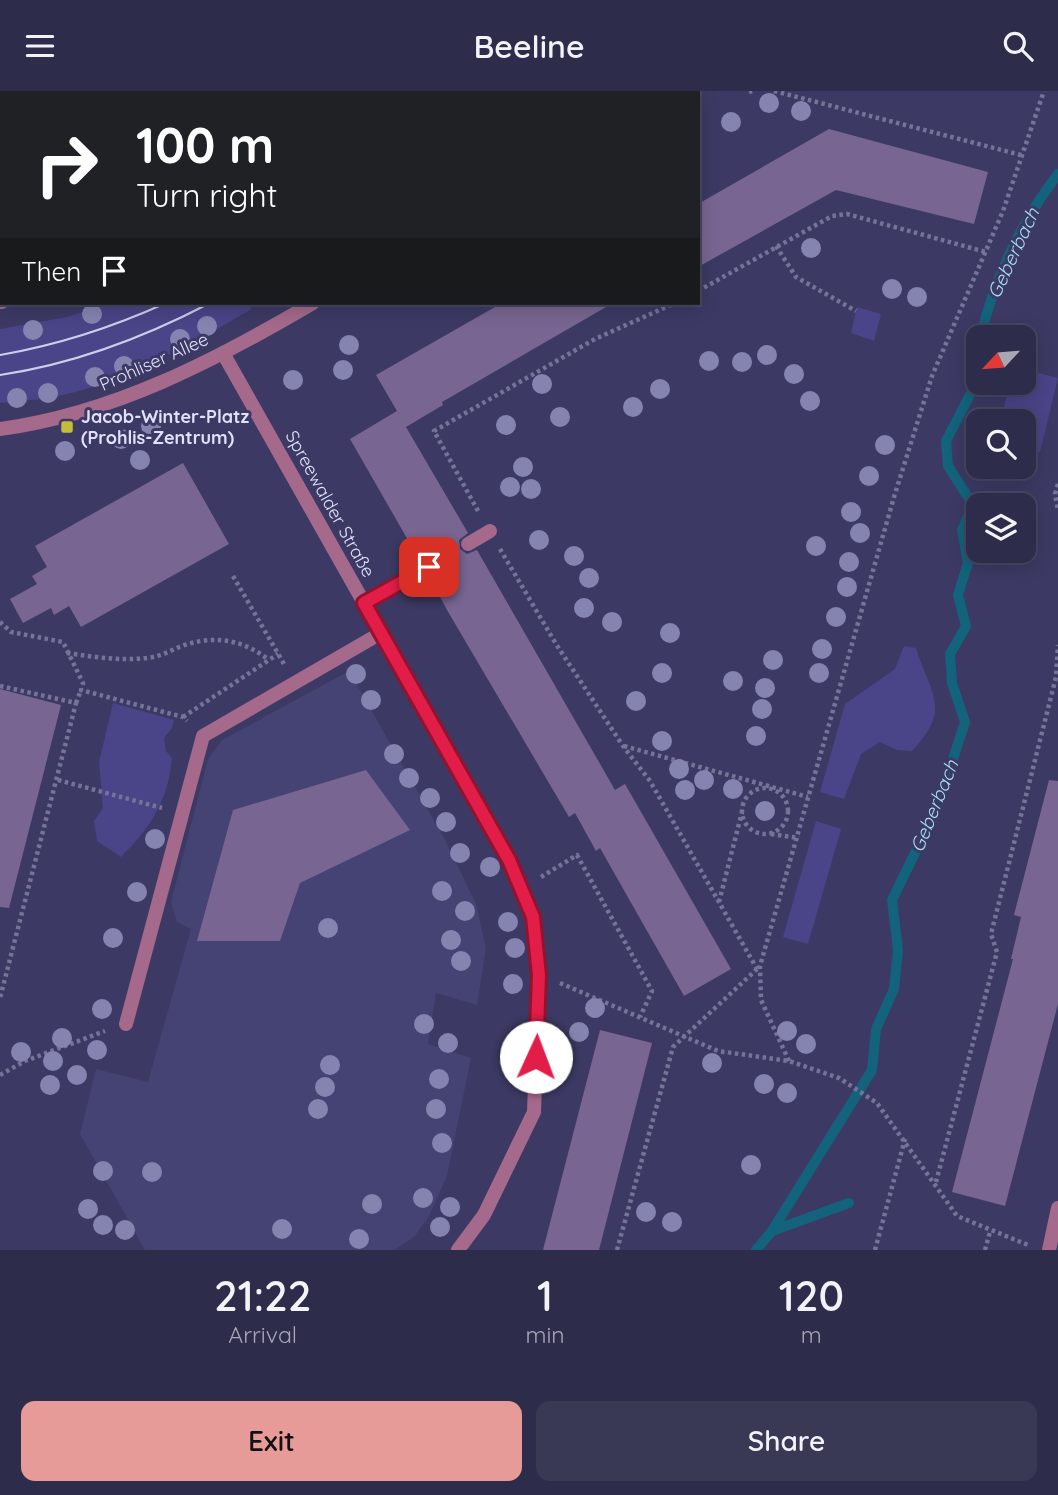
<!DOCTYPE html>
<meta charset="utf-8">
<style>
:root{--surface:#2d2c4b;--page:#393855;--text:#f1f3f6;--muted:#a7a7b5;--line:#484863;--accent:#e69b98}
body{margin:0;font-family:Quicksand,sans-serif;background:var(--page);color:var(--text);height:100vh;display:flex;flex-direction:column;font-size:26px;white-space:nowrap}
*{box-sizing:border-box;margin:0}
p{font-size:23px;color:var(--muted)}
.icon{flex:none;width:38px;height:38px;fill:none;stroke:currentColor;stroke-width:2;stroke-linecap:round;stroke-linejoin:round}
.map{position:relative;height:1159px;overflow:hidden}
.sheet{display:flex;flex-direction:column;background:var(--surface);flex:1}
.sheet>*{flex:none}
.guide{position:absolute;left:0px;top:0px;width:700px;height:214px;box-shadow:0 4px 18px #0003,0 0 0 2px var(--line);background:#202124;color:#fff;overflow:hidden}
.needle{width:46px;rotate:244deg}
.controls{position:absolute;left:966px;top:234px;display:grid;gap:14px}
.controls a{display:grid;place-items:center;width:70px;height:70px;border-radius:14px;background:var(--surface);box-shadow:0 4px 18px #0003,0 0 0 2px var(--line);font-size:35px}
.pin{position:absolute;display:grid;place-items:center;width:60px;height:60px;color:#fff;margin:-30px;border-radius:14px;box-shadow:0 4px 10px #0006}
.me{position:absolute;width:77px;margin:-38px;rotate:2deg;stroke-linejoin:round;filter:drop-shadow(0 0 5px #0008)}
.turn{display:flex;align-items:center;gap:24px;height:147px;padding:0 21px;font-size:32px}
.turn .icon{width:91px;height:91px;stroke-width:2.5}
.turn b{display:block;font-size:49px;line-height:60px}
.then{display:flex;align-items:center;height:66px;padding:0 21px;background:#0003;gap:14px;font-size:26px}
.eta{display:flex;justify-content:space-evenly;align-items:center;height:119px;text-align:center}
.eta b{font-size:42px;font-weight:600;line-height:49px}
.cta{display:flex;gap:14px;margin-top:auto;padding:14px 21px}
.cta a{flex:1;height:80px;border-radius:14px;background:var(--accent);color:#111;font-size:28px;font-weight:600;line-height:80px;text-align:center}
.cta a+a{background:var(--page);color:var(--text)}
header{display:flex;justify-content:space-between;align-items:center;height:91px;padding:0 21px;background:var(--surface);font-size:32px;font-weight:600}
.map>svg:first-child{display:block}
.built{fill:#454274}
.green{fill:#4a4488}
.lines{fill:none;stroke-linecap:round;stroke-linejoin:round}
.stream{stroke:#12637b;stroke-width:10}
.building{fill:#786591}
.path{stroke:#757498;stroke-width:4.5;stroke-dasharray:3.5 3.5;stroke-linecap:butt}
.service{stroke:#a4698b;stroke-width:14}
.minor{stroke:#a4698b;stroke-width:14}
.tram{stroke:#cdceea;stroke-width:2}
.tree{fill:#8584b1}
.route-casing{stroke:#92132f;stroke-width:18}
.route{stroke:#e11d48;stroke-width:12}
.poi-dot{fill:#c6bc3c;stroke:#3c3a64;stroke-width:2.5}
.labels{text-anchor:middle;stroke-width:6;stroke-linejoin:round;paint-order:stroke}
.street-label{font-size:18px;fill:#e0e1fb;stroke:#3c3a64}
.poi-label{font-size:18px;font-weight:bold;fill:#e0e1fb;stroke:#3c3a64;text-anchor:start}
.water-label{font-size:19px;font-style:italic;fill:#a5def5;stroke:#3c3a64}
</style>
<header><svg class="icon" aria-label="menu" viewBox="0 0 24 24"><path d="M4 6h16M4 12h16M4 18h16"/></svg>Beeline<svg class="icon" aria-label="search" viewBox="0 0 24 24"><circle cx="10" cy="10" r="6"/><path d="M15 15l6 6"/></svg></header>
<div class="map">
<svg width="1058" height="1159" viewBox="0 0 1058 1159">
<rect width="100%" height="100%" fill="#3c3a64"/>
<polygon class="built" points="349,580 444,747 476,813 486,857 477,914 436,902 428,953 471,967 447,1085 429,1125 414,1146 394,1159 145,1159 80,1043 96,978 148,991 191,838 177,831 171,811 208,668 222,649"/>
<g class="green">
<polygon points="487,0 623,0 484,2"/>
<path d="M110 212H248L252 218C190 253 125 292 54 306 36 309 18 310 0 312V238L67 226Z"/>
<polygon points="857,216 881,223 874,250 851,242"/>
<polygon points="1024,278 1058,287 1040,361 1024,357 1024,331 1000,331 1010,292 1024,292"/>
<path d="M904 555 916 557C931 605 952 617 912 660L897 659 880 651 861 663 844 708 820 701 845 613 895 578Z"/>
<path d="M113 612 174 629 172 637 164 647 166 660 172 667C168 710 151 736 121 766L97 750 94 730 103 717 99 671Z"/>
<polygon points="816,730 841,738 808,853 783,846"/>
</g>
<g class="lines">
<g class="stream">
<path d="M980 247C995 187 1020 132 1058 83"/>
<polyline points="772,1140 849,1112"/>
<polyline points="756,1159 772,1140 872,979 876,938 894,898 898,859 892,809 937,717 965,631 952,592 950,563 966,535 958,504 968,472 962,439 973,414 948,375 946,350 973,298 978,254"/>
</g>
</g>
<g class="building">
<polygon points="829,38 988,81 974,133 836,99 698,176 698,113"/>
<polygon points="502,212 613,212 442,311 443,314 406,336 468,442 459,449 460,458 467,463 477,459 615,699 625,693 731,878 684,905 600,757 596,760 575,722 569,726 447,519 430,487 438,480 437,471 430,466 420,470 350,348 397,320 376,284"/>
<polygon points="183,372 229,453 81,536 69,515 54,524 51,517 23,532 10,508 37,493 32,485 47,476 35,455"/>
<polygon points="0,598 61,614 9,817 0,816"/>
<polygon points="366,679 410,739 300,792 280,850 197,850 233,719"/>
<polygon points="1049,689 1058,690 1058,913 1005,1115 952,1101 1013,868 1011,868 1021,826 1014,824"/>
<polygon points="600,939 652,952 599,1159 543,1159"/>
</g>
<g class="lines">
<g class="path">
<polyline points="196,0 197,2"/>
<polyline points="774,0 1021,64"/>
<polyline points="749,1 752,0"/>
<polyline points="0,102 2,103"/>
<polyline points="776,155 796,186 856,220"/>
<polyline points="698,200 832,125 847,123 986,161"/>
<polyline points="1058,393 1055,403 1058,419"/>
<polyline points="478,420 434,340 595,248 675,212"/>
<polyline points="500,458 556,553 623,655 650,690 757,878"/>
<polyline points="233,485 284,573"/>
<polyline points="0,531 11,541 63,551 83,592 81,599 183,626 187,630"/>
<path d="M67 562C95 566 125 571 153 566 165 564 176 556 188 553 218 544 245 550 269 569"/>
<polyline points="0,595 76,612 0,907"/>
<polyline points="76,612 81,599"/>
<polyline points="183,626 278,563"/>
<polyline points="624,655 808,706"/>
<polyline points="58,689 162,717"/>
<circle cx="765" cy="720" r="23"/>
<polyline points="771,743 799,747"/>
<polyline points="541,786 577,764 652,900 640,926"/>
<polyline points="719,811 742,721"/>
<polyline points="560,892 718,960 789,970 839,987 877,1012 957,1125 1028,1154"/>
<polyline points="789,970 761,909 760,875 894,406 932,285 1003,120 1044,0"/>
<polyline points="0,984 25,970 105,940"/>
<polyline points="936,1091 997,861 991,843 1056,586 1058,554"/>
<polyline points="617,1159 673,956 757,878"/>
<polyline points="875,1159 905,1048"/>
<polyline points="985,1159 990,1141"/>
</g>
<g class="service">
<polyline points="468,453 490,440"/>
<polyline points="364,512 429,476"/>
<polyline points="126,933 203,645 381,542"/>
<polyline points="1049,1159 1058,1117"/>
</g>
<g class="minor">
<polyline points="433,2 436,0"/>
<polyline points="668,2 671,0"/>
<polyline points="0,211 2,211"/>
<polyline points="223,262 509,769 533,826 539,884 534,1021 484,1124 458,1159"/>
<path d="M0 338C113 323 216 269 313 212"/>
</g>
<g class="tram">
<polyline points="535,2 538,0"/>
<polyline points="575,2 578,0"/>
<path d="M0 264C58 254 113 236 166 212"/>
<path d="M0 284C74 273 145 246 210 212"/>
</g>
</g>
<g class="tree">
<circle cx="769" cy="12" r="10"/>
<circle cx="801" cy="20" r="10"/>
<circle cx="731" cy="31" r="10"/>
<circle cx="811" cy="157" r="10"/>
<circle cx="892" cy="198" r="10"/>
<circle cx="917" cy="206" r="10"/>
<circle cx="92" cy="223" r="10"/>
<circle cx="207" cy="235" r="10"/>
<circle cx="33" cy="239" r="10"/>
<circle cx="180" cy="248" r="10"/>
<circle cx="349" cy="254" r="10"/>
<circle cx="767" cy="264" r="10"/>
<circle cx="709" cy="270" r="10"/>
<circle cx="742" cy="271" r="10"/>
<circle cx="124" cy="275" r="10"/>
<circle cx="343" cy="279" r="10"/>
<circle cx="794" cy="283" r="10"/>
<circle cx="95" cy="286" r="10"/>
<circle cx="293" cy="289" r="10"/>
<circle cx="542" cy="293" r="10"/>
<circle cx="660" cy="298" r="10"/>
<circle cx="48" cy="302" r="10"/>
<circle cx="17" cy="307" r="10"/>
<circle cx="810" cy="310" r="10"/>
<circle cx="633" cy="316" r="10"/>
<circle cx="560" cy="326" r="10"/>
<circle cx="506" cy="334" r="10"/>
<circle cx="151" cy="335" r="10"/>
<circle cx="121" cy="348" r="10"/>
<circle cx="885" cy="354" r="10"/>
<circle cx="65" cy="360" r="10"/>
<circle cx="140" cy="369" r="10"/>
<circle cx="523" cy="376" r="10"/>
<circle cx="869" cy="385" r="10"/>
<circle cx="510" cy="396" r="10"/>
<circle cx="531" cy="398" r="10"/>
<circle cx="851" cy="421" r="10"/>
<circle cx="860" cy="442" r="10"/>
<circle cx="539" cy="449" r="10"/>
<circle cx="816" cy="455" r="10"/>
<circle cx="574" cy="465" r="10"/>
<circle cx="849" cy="471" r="10"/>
<circle cx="589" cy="487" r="10"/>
<circle cx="847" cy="496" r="10"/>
<circle cx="584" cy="517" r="10"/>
<circle cx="836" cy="526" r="10"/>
<circle cx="612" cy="531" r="10"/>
<circle cx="670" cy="542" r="10"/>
<circle cx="822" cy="558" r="10"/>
<circle cx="773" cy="569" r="10"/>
<circle cx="662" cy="582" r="10"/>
<circle cx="819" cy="582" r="10"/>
<circle cx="356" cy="583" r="10"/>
<circle cx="733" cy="590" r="10"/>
<circle cx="765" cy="597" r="10"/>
<circle cx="371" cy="609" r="10"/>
<circle cx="636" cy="610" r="10"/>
<circle cx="762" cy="618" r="10"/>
<circle cx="756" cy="645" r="10"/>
<circle cx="662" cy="650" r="10"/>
<circle cx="394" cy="663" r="10"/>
<circle cx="679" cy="678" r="10"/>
<circle cx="409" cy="687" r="10"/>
<circle cx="704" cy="689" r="10"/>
<circle cx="733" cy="698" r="10"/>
<circle cx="685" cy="699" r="10"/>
<circle cx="430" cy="707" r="10"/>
<circle cx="765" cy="720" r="10"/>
<circle cx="446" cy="731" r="10"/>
<circle cx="155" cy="748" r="10"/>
<circle cx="460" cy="762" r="10"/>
<circle cx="490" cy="776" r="10"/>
<circle cx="442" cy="800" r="10"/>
<circle cx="137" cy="801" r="10"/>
<circle cx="465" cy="820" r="10"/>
<circle cx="508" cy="831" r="10"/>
<circle cx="328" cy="837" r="10"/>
<circle cx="113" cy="847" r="10"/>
<circle cx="451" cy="849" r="10"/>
<circle cx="515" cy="857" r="10"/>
<circle cx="461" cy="870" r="10"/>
<circle cx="513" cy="893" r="10"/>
<circle cx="595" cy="917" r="10"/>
<circle cx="102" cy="918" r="10"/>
<circle cx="424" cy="933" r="10"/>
<circle cx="787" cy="940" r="10"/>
<circle cx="579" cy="941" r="10"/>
<circle cx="62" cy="947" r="10"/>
<circle cx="448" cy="952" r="10"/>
<circle cx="806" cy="953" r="10"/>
<circle cx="97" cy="959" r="10"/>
<circle cx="21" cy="961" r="10"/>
<circle cx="53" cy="970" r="10"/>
<circle cx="712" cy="972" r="10"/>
<circle cx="330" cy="974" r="10"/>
<circle cx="77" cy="984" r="10"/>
<circle cx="439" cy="988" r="10"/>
<circle cx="764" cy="993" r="10"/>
<circle cx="50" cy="994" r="10"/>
<circle cx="325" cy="996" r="10"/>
<circle cx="787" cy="1002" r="10"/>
<circle cx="318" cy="1018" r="10"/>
<circle cx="436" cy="1018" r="10"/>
<circle cx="442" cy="1052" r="10"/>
<circle cx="751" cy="1074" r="10"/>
<circle cx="103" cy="1080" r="10"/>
<circle cx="152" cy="1081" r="10"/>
<circle cx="423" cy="1107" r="10"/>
<circle cx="372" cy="1113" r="10"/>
<circle cx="450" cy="1116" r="10"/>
<circle cx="88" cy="1118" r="10"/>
<circle cx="646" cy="1121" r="10"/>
<circle cx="672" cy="1131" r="10"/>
<circle cx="103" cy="1134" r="10"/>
<circle cx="440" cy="1136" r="10"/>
<circle cx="282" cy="1138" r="10"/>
<circle cx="125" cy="1139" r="10"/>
<circle cx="359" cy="1148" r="10"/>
</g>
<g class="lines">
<defs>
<polyline id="route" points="429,476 364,512 509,769 533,826 539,884 536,966"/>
</defs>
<use href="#route" class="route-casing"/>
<use href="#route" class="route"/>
</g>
<rect class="poi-dot" x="60" y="329" width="14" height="14" rx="3.5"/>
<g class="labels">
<g class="street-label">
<text transform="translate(154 271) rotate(-24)" y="6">Prohliser Allee</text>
<text transform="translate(330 413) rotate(61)" y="6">Spreewalder Straße</text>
</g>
<g class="poi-label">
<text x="81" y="332">Jacob-Winter-Platz<tspan x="81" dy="21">(Prohlis-Zentrum)</tspan></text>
</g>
<g class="water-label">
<text transform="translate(1013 162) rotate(-65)" y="7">Geberbach</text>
<text transform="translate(934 715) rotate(-68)" y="7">Geberbach</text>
</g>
</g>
</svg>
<div class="controls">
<a><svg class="needle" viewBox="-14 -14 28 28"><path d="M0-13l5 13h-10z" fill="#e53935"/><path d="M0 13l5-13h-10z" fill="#a7a7b5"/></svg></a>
<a><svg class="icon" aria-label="search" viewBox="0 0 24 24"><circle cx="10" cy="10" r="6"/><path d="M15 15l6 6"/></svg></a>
<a><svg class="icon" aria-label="layers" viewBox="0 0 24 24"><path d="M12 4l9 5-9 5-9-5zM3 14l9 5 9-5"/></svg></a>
</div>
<div class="pin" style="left:429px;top:476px;background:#d93025"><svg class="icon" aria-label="arrive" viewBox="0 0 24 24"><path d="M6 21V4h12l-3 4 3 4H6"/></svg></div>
<svg class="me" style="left:536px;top:966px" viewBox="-20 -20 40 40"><circle r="19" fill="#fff"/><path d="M0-13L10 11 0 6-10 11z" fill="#e11d48"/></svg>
<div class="guide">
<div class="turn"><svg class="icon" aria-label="right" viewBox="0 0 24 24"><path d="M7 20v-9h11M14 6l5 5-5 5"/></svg><div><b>100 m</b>Turn right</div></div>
<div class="then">Then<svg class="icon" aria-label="arrive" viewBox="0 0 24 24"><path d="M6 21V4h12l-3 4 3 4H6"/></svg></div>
</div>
</div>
<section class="sheet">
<div class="eta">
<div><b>21:22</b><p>Arrival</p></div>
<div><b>1</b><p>min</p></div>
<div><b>120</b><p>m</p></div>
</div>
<div class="cta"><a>Exit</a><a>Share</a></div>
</section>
